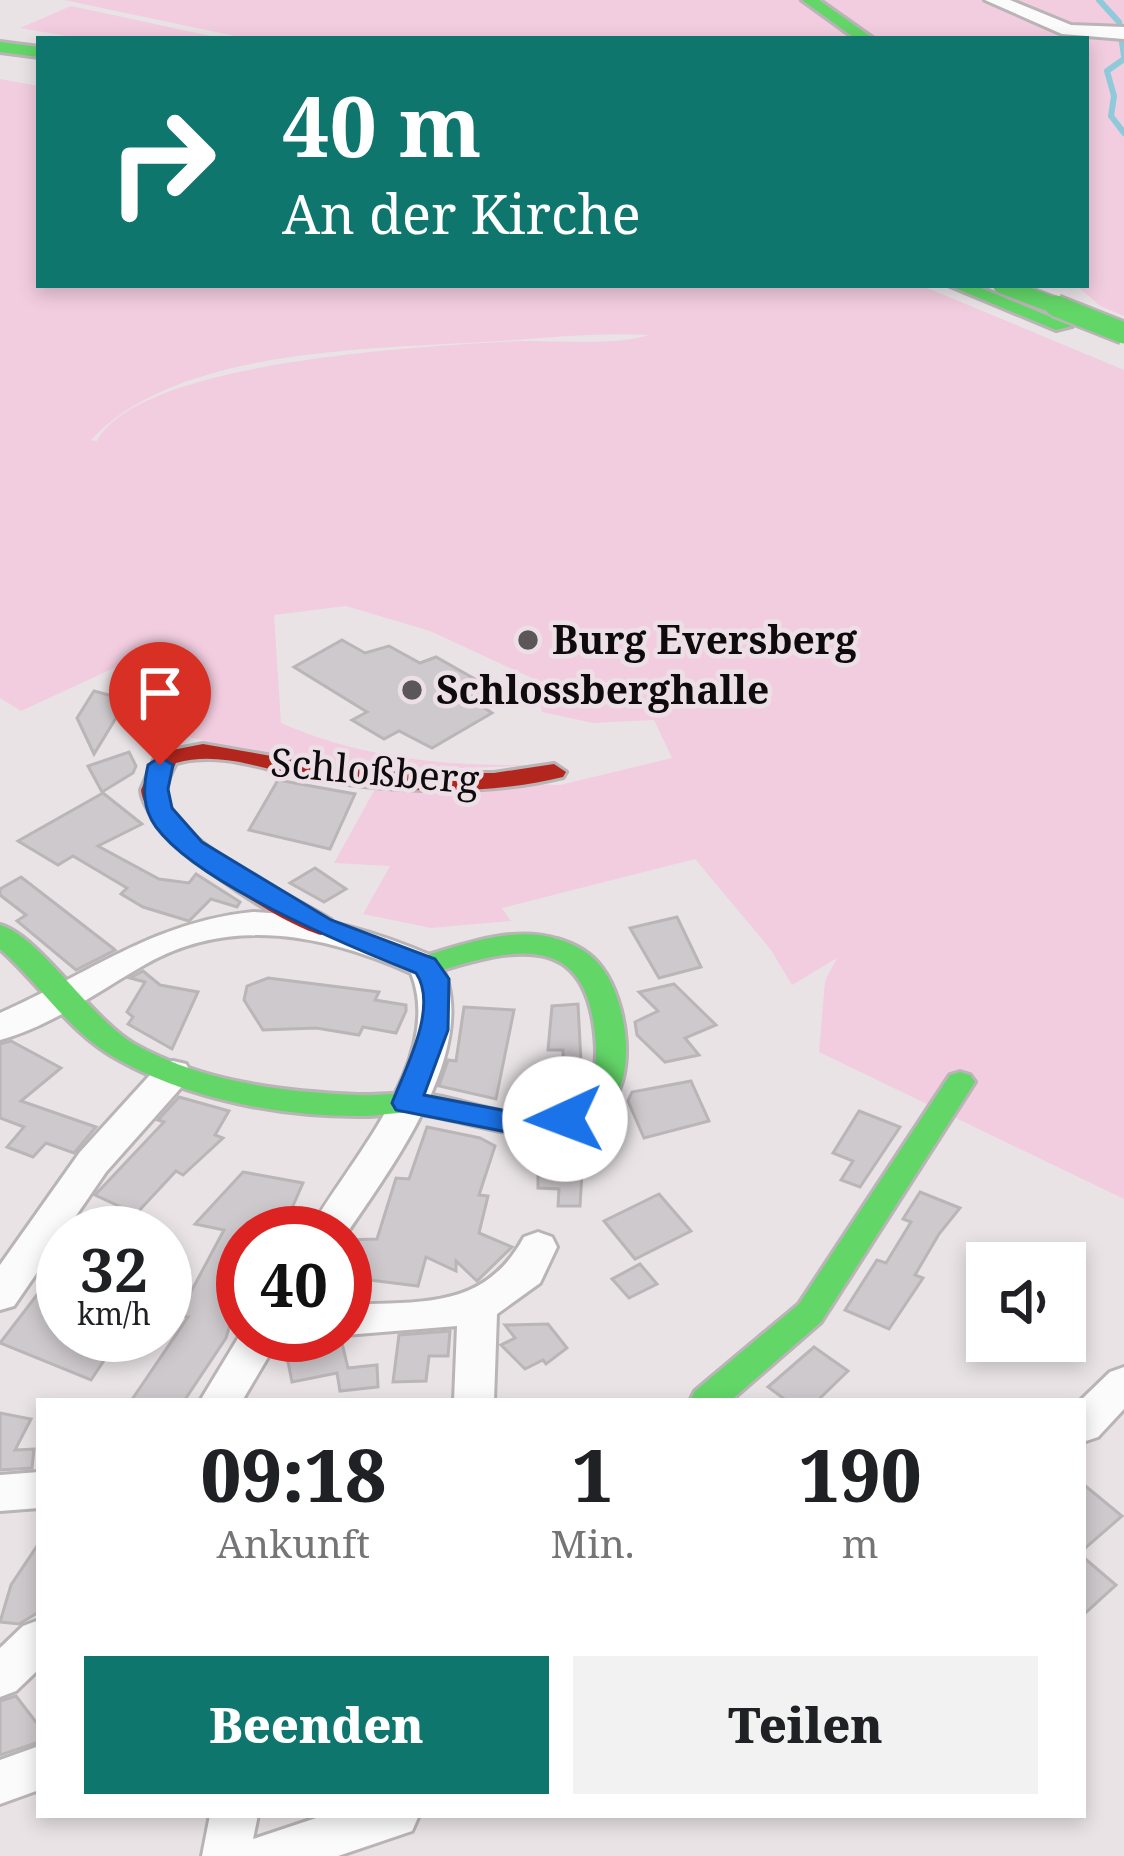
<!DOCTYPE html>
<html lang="de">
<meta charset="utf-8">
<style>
:root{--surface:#fff;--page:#f2f2f2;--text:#202124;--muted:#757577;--accent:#0f766e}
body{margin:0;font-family:"Noto Serif",serif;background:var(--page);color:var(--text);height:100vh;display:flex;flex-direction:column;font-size:45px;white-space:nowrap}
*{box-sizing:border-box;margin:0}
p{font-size:39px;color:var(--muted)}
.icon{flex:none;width:66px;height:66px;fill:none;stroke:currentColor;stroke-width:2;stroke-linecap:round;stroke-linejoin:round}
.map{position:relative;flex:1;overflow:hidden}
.sheet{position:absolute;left:36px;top:1398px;width:1050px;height:420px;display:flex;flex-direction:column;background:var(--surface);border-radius:0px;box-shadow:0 6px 18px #0003}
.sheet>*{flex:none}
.banner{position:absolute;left:36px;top:36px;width:1053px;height:252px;border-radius:0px;box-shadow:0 6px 18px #0003;background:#0f766e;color:#fff;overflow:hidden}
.buttons{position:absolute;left:966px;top:1242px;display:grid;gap:24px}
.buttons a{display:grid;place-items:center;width:120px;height:120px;border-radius:0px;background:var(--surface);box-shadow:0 6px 18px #0003;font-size:60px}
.speed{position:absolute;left:36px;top:1206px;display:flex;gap:24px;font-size:60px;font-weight:700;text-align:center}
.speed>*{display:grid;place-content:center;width:156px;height:156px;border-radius:50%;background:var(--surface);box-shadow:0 6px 18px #0003;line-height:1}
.speed small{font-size:30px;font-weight:400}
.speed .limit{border:18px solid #d22;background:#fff;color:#111}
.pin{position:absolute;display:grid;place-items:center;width:102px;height:102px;color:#fff;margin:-123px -51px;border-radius:50% 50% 50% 0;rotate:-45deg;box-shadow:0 0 12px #0007}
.pin .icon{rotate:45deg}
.me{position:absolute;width:132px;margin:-66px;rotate:268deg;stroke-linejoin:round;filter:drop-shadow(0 0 9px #0008)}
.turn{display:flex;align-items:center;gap:42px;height:252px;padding:0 48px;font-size:54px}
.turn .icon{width:156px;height:156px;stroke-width:2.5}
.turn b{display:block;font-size:84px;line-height:102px}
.eta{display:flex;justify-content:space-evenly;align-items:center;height:204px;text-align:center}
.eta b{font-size:72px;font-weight:800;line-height:84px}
.button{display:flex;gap:24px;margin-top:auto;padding:24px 48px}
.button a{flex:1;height:138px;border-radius:0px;background:var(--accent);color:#fff;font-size:48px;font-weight:800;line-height:138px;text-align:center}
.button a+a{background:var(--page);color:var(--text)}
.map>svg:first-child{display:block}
.green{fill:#f2cddf;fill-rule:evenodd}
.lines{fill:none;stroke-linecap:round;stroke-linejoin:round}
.stream{stroke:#8fcadb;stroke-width:6}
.building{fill:#cec9cc;stroke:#bab5b7;stroke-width:3}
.street-casing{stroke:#b9b4b6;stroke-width:6}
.fast-casing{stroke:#b9b4b6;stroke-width:6}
.jam-casing{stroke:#b9b4b6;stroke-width:6}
.street{fill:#fcfbfb;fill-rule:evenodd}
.fast{fill:#63d668;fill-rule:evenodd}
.jam{fill:#b3261e;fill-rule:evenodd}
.fast-bridge-far1-casing{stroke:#b9b4b6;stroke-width:20;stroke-linecap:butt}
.fast-bridge-casing{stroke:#b9b4b6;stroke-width:26;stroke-linecap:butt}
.fast-bridge-far1{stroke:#63d668;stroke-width:16}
.fast-bridge{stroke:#63d668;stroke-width:21}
.route{fill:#1a73e8;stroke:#114b97;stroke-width:3}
.poi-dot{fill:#5b5759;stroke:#ece0e6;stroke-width:4.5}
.labels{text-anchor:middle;stroke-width:9;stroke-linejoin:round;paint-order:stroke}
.poi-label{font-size:39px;font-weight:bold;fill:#0f0b0d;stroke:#ece0e6;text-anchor:start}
.street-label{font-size:39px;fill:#0f0b0d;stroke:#ece0e6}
</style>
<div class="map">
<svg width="1124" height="1856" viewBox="0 0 1124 1856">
<rect width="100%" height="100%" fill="#e9e3e6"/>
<g class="green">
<polygon points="64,0 1124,0 1124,316 1100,306 1076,285 1086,285 1086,39 249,39"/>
<polygon points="71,6 225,39 84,39 20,28"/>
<path d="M0 79 39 86V285H920L1124 370V1199L819 1052 825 981 837 958 792 985 771 950 695 859 502 908 511 921 431 928 363 914 390 866 334 863 380 780 560 785 672 758 654 720 593 723 542 712 534 679 430 631 346 606 274 615 281 723C361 758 443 766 530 765 407 773 301 766 181 735L177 710 198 676 175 670 188 649 166 644 21 711 0 698ZM649 335C614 346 561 340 521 341 434 346 141 359 97 441L91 440C175 349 367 349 484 342 538 339 596 332 649 335Z"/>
</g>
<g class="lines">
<g class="stream">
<polyline points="1099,0 1119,22 1124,56"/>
<polyline points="1124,59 1107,71 1114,96 1111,116 1124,133"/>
</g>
</g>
<g class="building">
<polygon points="342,640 365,653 389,646 420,663 436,657 503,695 483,707 492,713 432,748 399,731 384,739 352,720 367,712 294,667"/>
<polygon points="94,691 127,700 94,754 77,718"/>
<polygon points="129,752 136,766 133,773 102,792 88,766"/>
<polygon points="278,780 355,794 330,849 249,830"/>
<polygon points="103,793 142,824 98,846 159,879 189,883 196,874 240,902 237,907 211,899 189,921 143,907 121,894 127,888 73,856 58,865 18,841"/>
<polygon points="315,868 346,889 324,902 290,883"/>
<polygon points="21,877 114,949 115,950 76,970 17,921 26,915 0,895 0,889"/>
<polygon points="677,917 701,967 659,978 630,928"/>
<polygon points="143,971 160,985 198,992 172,1049 128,1024 133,1017 127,1012 145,982 130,978"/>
<polygon points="268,978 379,992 375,1000 406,1005 406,1011 396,1033 363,1027 359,1035 316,1028 263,1030 244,1000 247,986"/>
<polygon points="674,984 716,1025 685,1038 699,1055 665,1062 637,1035 635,1022 658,1011 639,992"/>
<polygon points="578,1004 581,1062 563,1062 563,1050 548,1050 552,1006"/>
<polygon points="464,1007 514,1010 496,1099 439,1086 448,1060 456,1061"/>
<polygon points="11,1041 61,1068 21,1101 96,1127 74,1153 46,1143 33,1157 7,1147 24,1127 0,1118 0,1044"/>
<polygon points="691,1081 709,1121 644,1138 628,1101 632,1092"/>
<polygon points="179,1097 229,1111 215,1135 223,1138 183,1175 176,1171 136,1214 95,1195 164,1122 158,1120"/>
<polygon points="859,1111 900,1127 860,1187 841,1180 853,1161 833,1153"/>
<polygon points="427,1127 480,1138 495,1146 479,1195 488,1196 479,1233 512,1247 477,1281 456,1261 456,1271 426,1257 418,1286 345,1277 345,1240 377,1239 396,1178 409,1179"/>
<polygon points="578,1139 584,1139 580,1206 558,1206 559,1189 538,1188 538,1145"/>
<polygon points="243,1172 303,1183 281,1233 243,1233 243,1300 238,1299 226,1338 184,1401 131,1401 188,1317 178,1316 224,1230 195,1224"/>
<polygon points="920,1192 960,1208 939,1234 915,1275 923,1278 889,1329 845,1310 877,1260 886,1263 911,1222 903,1219"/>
<polygon points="659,1194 691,1231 635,1259 604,1221"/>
<polygon points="63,1261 63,1335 121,1335 91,1380 0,1343"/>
<polygon points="640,1264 657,1284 629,1298 612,1279"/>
<polygon points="548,1324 567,1348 546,1364 543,1360 525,1369 501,1345 515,1338 505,1325"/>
<polygon points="450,1331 448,1356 429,1356 426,1381 393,1382 399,1335"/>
<polygon points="324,1335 340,1335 348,1368 377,1365 378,1387 340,1391 337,1373 292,1382 284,1342"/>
<polygon points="814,1347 848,1371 817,1401 787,1401 768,1387"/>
<polygon points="0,1413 31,1419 15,1450 34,1449 32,1468 0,1470"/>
<polygon points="1083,1484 1122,1516 1083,1550"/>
<polygon points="39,1543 39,1612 19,1624 0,1622 11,1585"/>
<polygon points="1083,1557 1116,1585 1083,1615"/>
<polygon points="16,1696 39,1726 39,1742 0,1755 0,1701"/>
</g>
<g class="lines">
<defs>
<g id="street">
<polygon points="985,0 1010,0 1071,25 1124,27 1124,39 1062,34"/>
<path d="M253 912C319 915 377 932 437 958 488 1040 391 1168 345 1236L308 1233C347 1162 446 1060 411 973 326 935 232 915 146 964 98 991 54 1025 0 1040V1013C89 974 153 922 253 912Z"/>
<polygon points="173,1061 186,1064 191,1073 186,1082 106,1172 14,1306 0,1310 0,1265 80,1152 160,1064"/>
<path d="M538 1232 552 1237 557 1247 540 1283 497 1314 494 1401H454L457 1326 345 1335H344L345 1305C420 1301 484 1311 524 1237Z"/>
<polygon points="243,1330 243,1335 281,1335 242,1401 200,1401"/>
<polygon points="1124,1367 1124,1409 1098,1437 1083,1442 1080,1401 1110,1372"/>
<polygon points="39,1472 39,1508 0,1511 0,1475"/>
<polygon points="39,1620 39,1669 16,1691 0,1697 0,1648 23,1626"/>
<polygon points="39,1746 39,1790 0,1804 0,1760"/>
<polygon points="210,1815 258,1815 253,1839 325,1815 419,1815 412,1831 338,1856 202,1856"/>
</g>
<g id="fast">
<polygon points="802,0 819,0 874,39 856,39"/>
<polygon points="0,42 39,47 39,57 0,52"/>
<polygon points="948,285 974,285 1072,326 1056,330"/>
<path d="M0 925C40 936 91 1020 136 1045 203 1082 283 1092 358 1095 383 1096 406 1091 431 1095 471 1101 517 1123 557 1111 588 1102 597 1078 596 1048 592 966 558 940 478 960 460 964 443 970 425 975L411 966 415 959C459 946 512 925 557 939 575 944 591 953 602 968 627 1001 640 1082 603 1112 545 1160 474 1118 410 1113 395 1112 380 1116 365 1116 283 1117 191 1100 119 1060 70 1034 41 985 0 949Z"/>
<polygon points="960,1072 970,1075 975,1082 821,1322 730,1401 690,1401 695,1391 799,1304 950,1075"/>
</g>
<path id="jam" d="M203 744 312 763 403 773H494L554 764 566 772 563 777C482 797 394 792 313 779 267 771 222 750 176 763 170 774 164 786 167 799 179 845 290 895 331 920L334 926 321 935C277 923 145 837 141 790L157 753Z"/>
</defs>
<use href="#street" class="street-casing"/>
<use href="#fast" class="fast-casing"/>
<use href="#jam" class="jam-casing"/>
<use href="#street" class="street"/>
<use href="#fast" class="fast"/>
<use href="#jam" class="jam"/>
<defs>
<polyline id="fast-bridge-far1" points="1001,285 1064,309"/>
<polyline id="fast-bridge" points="1056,306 1124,333"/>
</defs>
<use href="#fast-bridge-far1" class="fast-bridge-far1-casing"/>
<use href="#fast-bridge" class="fast-bridge-casing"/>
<use href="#fast-bridge-far1" class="fast-bridge-far1"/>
<use href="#fast-bridge" class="fast-bridge"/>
</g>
<path class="route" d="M160 757 173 765 168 789 172 808 202 842 331 920 435 959 449 979 448 1030 424 1095 512 1112 575 1111 580 1119 575 1127 512 1133 396 1110 392 1103C405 1069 439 1007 416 973 348 946 199 885 156 827 142 808 143 787 148 765Z"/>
<g class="poi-dot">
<circle cx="528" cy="640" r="12"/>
<circle cx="412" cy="690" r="12"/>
</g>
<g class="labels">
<g class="poi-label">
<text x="552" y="654">Burg Eversberg</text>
<text x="436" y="704">Schlossberghalle</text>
</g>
<g class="street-label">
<text transform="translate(375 771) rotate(5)" y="14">Schloßberg</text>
</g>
</g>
</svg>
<div class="buttons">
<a><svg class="icon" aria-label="sound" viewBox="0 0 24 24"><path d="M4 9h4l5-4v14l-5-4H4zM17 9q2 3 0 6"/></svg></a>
</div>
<div class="speed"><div>32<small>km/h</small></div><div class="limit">40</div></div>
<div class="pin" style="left:160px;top:765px;background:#d93025"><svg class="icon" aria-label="arrive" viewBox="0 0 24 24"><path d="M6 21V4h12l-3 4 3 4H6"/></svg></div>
<svg class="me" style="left:565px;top:1119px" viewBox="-20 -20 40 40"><circle r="19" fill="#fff"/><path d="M0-13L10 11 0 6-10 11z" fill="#1a73e8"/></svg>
<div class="banner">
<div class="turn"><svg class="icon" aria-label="right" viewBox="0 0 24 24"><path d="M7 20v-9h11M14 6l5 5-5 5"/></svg><div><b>40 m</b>An der Kirche</div></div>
</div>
<section class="sheet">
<div class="eta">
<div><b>09:18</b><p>Ankunft</p></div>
<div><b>1</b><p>Min.</p></div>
<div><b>190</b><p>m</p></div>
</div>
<div class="button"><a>Beenden</a><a>Teilen</a></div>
</section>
</div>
